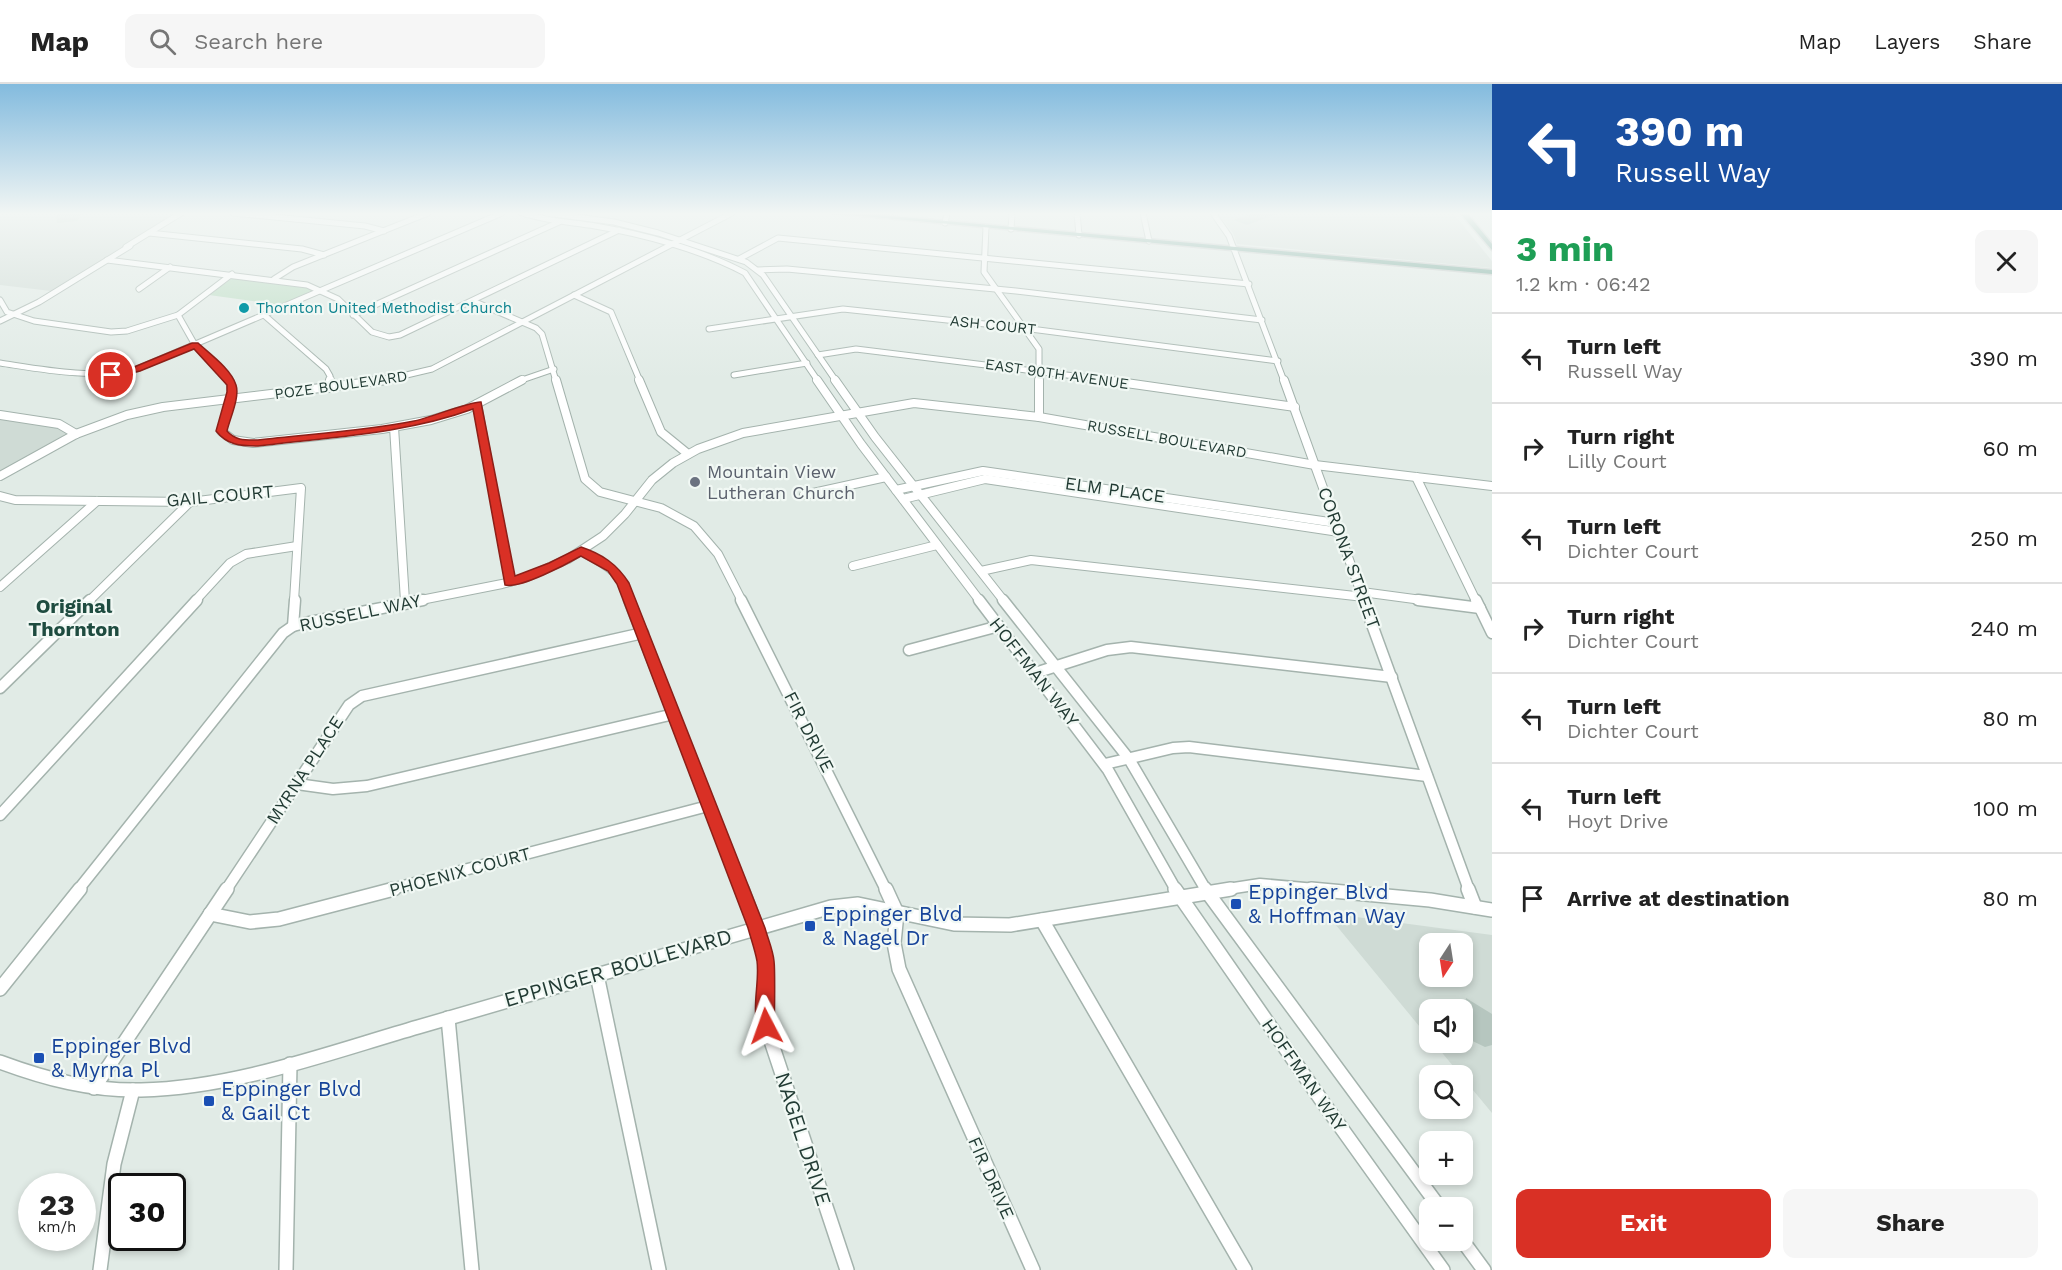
<!DOCTYPE html>
<meta charset="utf-8">
<style>
:root{--surface:#fff;--page:#f6f6f6;--text:#222;--muted:#767676;--line:#e0e0e0;--accent:#d93025}
body{margin:0;font-family:"Work Sans",sans-serif;background:var(--page);color:var(--text);height:100vh;display:flex;flex-direction:column;font-size:22px;white-space:nowrap}
*{box-sizing:border-box;margin:0}
p{font-size:20px;color:var(--muted)}
.icon{flex:none;width:33px;height:33px;fill:none;stroke:currentColor;stroke-width:2;stroke-linecap:round;stroke-linejoin:round}
.map{position:relative;flex:1;overflow:hidden}
.panel{display:flex;flex-direction:column;background:var(--surface);width:570px}
.panel>*{flex:none}
.top-card{background:#1a4fa0;color:#fff;overflow:hidden}
.needle{width:39px;rotate:192deg}
.controls{position:absolute;left:1419px;top:849px;display:grid;gap:12px}
.controls a{display:grid;place-items:center;width:54px;height:54px;border-radius:12px;background:var(--surface);box-shadow:0 3px 9px #0003;font-size:30px}
.speed{position:absolute;left:18px;top:1089px;display:flex;gap:12px;font-size:30px;font-weight:700;text-align:center}
.speed>*{display:grid;place-content:center;width:78px;height:78px;border-radius:50%;background:var(--surface);box-shadow:0 3px 9px #0003;line-height:1}
.speed small{font-size:15px;font-weight:400}
.speed .limit{border:3px solid #111;border-radius:9px;background:#fff;color:#111}
.pin{position:absolute;display:grid;place-items:center;width:51px;height:51px;color:#fff;margin:-26px;border:3px solid #fff;border-radius:50%;box-shadow:0 2px 6px #0007}
.me{position:absolute;width:66px;margin:-33px;rotate:356deg;stroke-linejoin:round;filter:drop-shadow(0 0 4px #0008)}
.turn{display:flex;align-items:center;gap:21px;height:126px;padding:0 24px;font-size:27px}
.turn .icon{width:78px;height:78px;stroke-width:2.5}
.turn b{display:block;font-size:42px;line-height:51px}
.round{display:grid;place-items:center;flex:none;width:63px;height:63px;border-radius:12px;background:var(--page)}
.headline{display:flex;align-items:center;justify-content:space-between;height:102px;padding:0 24px}
h1{font-size:36px;font-weight:700;line-height:45px;color:#1e9e55}
.primary-button{display:flex;gap:12px;margin-top:auto;padding:12px 24px}
.primary-button a{flex:1;height:69px;border-radius:12px;background:var(--accent);color:#fff;font-size:24px;font-weight:700;line-height:69px;text-align:center}
.primary-button a+a{background:var(--page);color:var(--text)}
ul{padding:0;list-style:none}
li{display:flex;align-items:center;gap:18px;height:90px;padding:0 24px;border-top:2px solid var(--line)}
li div{flex:1}
li b{display:block;font-size:22px}
li em{font-style:normal}
header{display:flex;align-items:center;gap:36px;box-sizing:border-box;height:84px;padding:0 30px;background:var(--surface);border-bottom:2px solid var(--line)}
header strong{font-size:28px}
nav{display:flex;gap:33px;margin-inline-start:auto;font-size:21px}
.search{width:420px;height:54px;background:var(--page);display:flex;align-items:center;gap:15px;box-sizing:border-box;padding:0 21px;border-radius:12px;color:var(--muted);font-size:22px}
main{display:flex;flex:1;min-height:0}
.map>svg:first-child{display:block}
.built{fill:#cfdbd5;fill-rule:evenodd}
.green{fill:#bbdcc3}
.building{fill:#b6c6bf}
.lines{fill:none;stroke-linecap:round;stroke-linejoin:round}
.minor-far3-casing{stroke:#a4b3ad;stroke-width:7}
.minor-far2-casing{stroke:#a4b3ad;stroke-width:10}
.minor-far1-casing{stroke:#a4b3ad;stroke-width:13}
.minor-casing{stroke:#a4b3ad;stroke-width:16}
.major-casing{stroke:#c1c8c6;stroke-width:3}
.minor-far3{stroke:#fff;stroke-width:5}
.minor-far2{stroke:#fff;stroke-width:8}
.minor-far1{stroke:#fff;stroke-width:10}
.minor{stroke:#fff;stroke-width:13}
.major{fill:#679f8f;fill-rule:evenodd}
.route{fill:#d93025;stroke:#8d1f18;stroke-width:1.5}
.culture-dot{fill:#0f9aa8;stroke:#f1f8f4;stroke-width:2}
.worship-dot{fill:#6b7280;stroke:#f1f8f4;stroke-width:2}
.transit-dot{fill:#1a4fb4;stroke:#f1f8f4;stroke-width:2}
.labels{text-anchor:middle;stroke-width:4.5;stroke-linejoin:round;paint-order:stroke}
.far-culture-label{font-size:15px;fill:#0d838f;stroke:#f1f8f4;text-anchor:start}
.far-street-label{font-size:15px;fill:#223b34;stroke:#f1f8f4}
.worship-label{font-size:18px;fill:#5b616d;stroke:#f1f8f4;text-anchor:start}
.street-label{font-size:18px;fill:#223b34;stroke:#f1f8f4}
.neighbourhood-label{font-size:20px;font-weight:bold;fill:#1f4c40;stroke:#f1f8f4}
.near-transit-label{font-size:21px;fill:#164399;stroke:#f1f8f4;text-anchor:start}
.near-street-label{font-size:21px;fill:#223b34;stroke:#f1f8f4}
</style>
<header>
<strong>Map</strong>
<div class="search"><svg class="icon" aria-label="search" viewBox="0 0 24 24"><circle cx="10" cy="10" r="6"/><path d="M15 15l6 6"/></svg>Search here</div>
<nav><a>Map</a><a>Layers</a><a>Share</a></nav>
</header>
<main>
<div class="map">
<svg width="1492" height="1186" viewBox="0 0 1492 1186">
<rect width="100%" height="100%" fill="#e1ebe6"/>
<g class="built">
<polygon points="0,129 176,129 51,207 0,201"/>
<polygon points="1217,129 1453,129 1492,177 1492,184 1237,160 1233,149"/>
<polygon points="0,335 54,342 67,349 0,388"/>
<path d="M1326 829 1492 851V1029L1434 959 1462 958V926H1430L1429 954ZM1430 860H1462V892H1430Z"/>
</g>
<polygon class="green" points="237,193 307,204 313,207 281,221 209,211 231,195"/>
<g class="building">
<polygon points="67,129 83,129 77,137 57,139 56,131"/>
<polygon points="1253,129 1276,129 1276,130 1247,141 1234,136"/>
<polygon points="1466,914 1492,930 1492,961 1485,963 1462,952"/>
</g>
<g class="lines">
<defs>
<g id="minor-far3">
<polyline points="233,129 365,142 384,147"/>
<path d="M522 129C546 137 570 138 595 142 643 150 702 166 745 189L818 297"/>
<polyline points="546,129 614,138 658,149 746,178 763,191 836,297"/>
<polyline points="1077,129 1079,151"/>
<polyline points="1143,129 1149,157"/>
<polyline points="1213,129 1229,152 1284,297"/>
<polyline points="945,139 947,129"/>
<polyline points="986,143 984,188 1039,265 1039,297"/>
<polyline points="1011,145 1012,129"/>
<polyline points="149,149 302,165 324,171"/>
<polyline points="126,163 181,129"/>
<polyline points="739,175 778,154 1249,200"/>
<polyline points="107,176 307,201 338,215 372,248 389,253 400,251 619,146"/>
<polyline points="758,186 787,185 1016,207 1262,236"/>
<polyline points="274,195 293,183 428,129"/>
<polyline points="139,205 170,183"/>
<polyline points="574,211 611,228 640,297"/>
<polyline points="0,216 7,228 34,237 111,248 127,247 178,231 232,190"/>
<polyline points="473,217 536,244 542,250 556,297"/>
<polyline points="178,231 195,261 230,297"/>
<polyline points="264,231 326,285 330,292 330,297"/>
<polyline points="353,231 559,138"/>
<polyline points="0,237 39,218 130,162"/>
<polyline points="709,245 843,225 1023,244 1278,277"/>
<polyline points="818,271 856,265 1115,297"/>
<path d="M0 279C46 286 91 295 137 285L502 129"/>
<polyline points="734,291 807,279"/>
<polyline points="381,297 432,285 732,129"/>
<polyline points="519,297 554,285"/>
</g>
<g id="minor-far2">
<path d="M229 296C237 309 225 333 221 347L233 356 253 359 382 345 431 336 467 325 522 296"/>
<polyline points="556,296 585,395 600,408 661,424 694,442 718,470 742,517"/>
<polyline points="639,296 661,348 688,370"/>
<polyline points="817,296 861,360 980,517"/>
<polyline points="835,296 875,353 1004,517"/>
<polyline points="1039,296 1039,333"/>
<polyline points="1105,296 1295,323"/>
<polyline points="1284,296 1364,517"/>
<polyline points="329,304 330,296"/>
<polyline points="477,320 510,498"/>
<polyline points="0,331 59,340 76,350"/>
<polyline points="394,343 405,517"/>
<polyline points="0,392 76,350 127,331 163,323 387,296"/>
<polyline points="1416,393 1476,517"/>
<polyline points="896,406 983,387 1336,439"/>
<polyline points="804,411 886,393"/>
<polyline points="0,412 15,416 190,418 301,404 294,517"/>
<polyline points="903,415 985,395 1339,448"/>
<path d="M581 467C610 483 618 485 630 517"/>
<polyline points="853,482 937,461"/>
<polyline points="981,487 1031,476 1364,513"/>
<polyline points="0,503 97,417"/>
<polyline points="1362,508 1429,517"/>
<polyline points="89,517 190,418"/>
<polyline points="195,517 230,479 246,470 297,462"/>
<polyline points="416,517 502,500 527,493 568,475 603,452 625,430 652,396 673,379 698,365 743,349 914,319 1039,333 1315,381 1492,402"/>
</g>
<g id="minor-far1">
<polyline points="405,516 405,520"/>
<polyline points="629,516 742,806"/>
<polyline points="741,516 886,806"/>
<polyline points="979,516 1108,686 1176,806"/>
<polyline points="1003,516 1129,675 1206,806"/>
<polyline points="1363,516 1469,806"/>
<polyline points="1418,516 1480,524"/>
<polyline points="1476,516 1492,549"/>
<polyline points="293,542 295,516"/>
<polyline points="909,566 999,542"/>
<polyline points="1035,589 1107,566 1131,563 1392,593"/>
<polyline points="0,604 90,516"/>
<polyline points="1105,680 1173,664 1189,663 1427,692"/>
<polyline points="297,700 333,705 367,702 674,630"/>
<polyline points="0,731 197,516"/>
<polyline points="78,806 283,549 293,542 305,539 423,516"/>
<polyline points="226,806 349,621 362,612 643,549"/>
<polyline points="388,806 708,722"/>
<polyline points="1221,806 1260,800 1327,806"/>
</g>
<g id="minor">
<polyline points="742,805 757,844 766,878 764,913 766,942 847,1186"/>
<polyline points="886,805 897,829 894,859 899,885 1033,1186"/>
<polyline points="1175,805 1322,1017 1443,1186"/>
<polyline points="1205,805 1440,1124"/>
<polyline points="1311,805 1430,816 1492,826"/>
<polyline points="1468,805 1475,823"/>
<polyline points="210,830 250,838 279,835 394,805"/>
<polyline points="1042,836 1245,1186"/>
<polyline points="597,891 659,1186"/>
<polyline points="0,905 80,805"/>
<polyline points="448,934 472,1186"/>
<path d="M0 978C46 995 91 1007 141 1006 235 1004 328 969 418 943 556 903 693 863 831 823L858 820 954 840 1010 841 1231 805"/>
<polyline points="94,1004 227,805"/>
<polyline points="1462,1156 1484,1186"/>
<polyline points="100,1186 114,1080 133,1006"/>
<polyline points="286,1186 290,980"/>
</g>
<g id="major">
<polygon points="830,129 858,129 1492,186 1492,190"/>
<polygon points="1460,129 1467,129 1492,160 1492,166"/>
</g>
</defs>
<use href="#minor-far3" class="minor-far3-casing"/>
<use href="#minor-far2" class="minor-far2-casing"/>
<use href="#minor-far1" class="minor-far1-casing"/>
<use href="#minor" class="minor-casing"/>
<use href="#major" class="major-casing"/>
<use href="#minor-far3" class="minor-far3"/>
<use href="#minor-far2" class="minor-far2"/>
<use href="#minor-far1" class="minor-far1"/>
<use href="#minor" class="minor"/>
<use href="#major" class="major"/>
</g>
<linearGradient id="sky" x2="0" y2="1"><stop stop-color="#83bbde"/><stop offset="0.44" stop-color="#f2f6f4"/><stop offset="1" stop-color="#f2f6f4" stop-opacity="0"/></linearGradient>
<rect width="1492" height="295" fill="url(#sky)"/>
<path class="route" d="M192 259H198C210 270 231 285 236 301 240 313 230 334 227 347 236 357 245 356 258 356 309 350 363 347 414 337 429 334 471 317 481 318L515 492 549 479 581 463C602 470 617 480 629 499L765 844C768 855 773 866 774 877 775 885 775 943 773 949L766 951 760 949C750 926 760 900 757 877 755 866 751 855 748 844L617 500 608 487 581 472C567 480 520 505 505 501L473 325C405 350 330 353 258 362 240 362 227 361 216 347L227 308V301L194 265 140 287 111 294 107 291 134 283Z"/>
<circle class="culture-dot" cx="244" cy="224" r="6"/>
<circle class="worship-dot" cx="695" cy="398" r="6"/>
<g class="transit-dot">
<rect x="1230" y="814" width="12" height="12" rx="3"/>
<rect x="804" y="836" width="12" height="12" rx="3"/>
<rect x="33" y="968" width="12" height="12" rx="3"/>
<rect x="203" y="1011" width="12" height="12" rx="3"/>
</g>
<g class="labels">
<g class="far-culture-label">
<text x="256" y="229">Thornton United Methodist Church</text>
</g>
<g class="far-street-label">
<text transform="translate(993 241) rotate(6)" y="5">ASH COURT</text>
<text transform="translate(1057 290) rotate(8)" y="5">EAST 90TH AVENUE</text>
<text transform="translate(341 301) rotate(-8)" y="5">POZE BOULEVARD</text>
<text transform="translate(1167 355) rotate(10)" y="5">RUSSELL BOULEVARD</text>
</g>
<g class="worship-label">
<text x="707" y="394">Mountain View<tspan x="707" dy="21">Lutheran Church</tspan></text>
</g>
<g class="street-label">
<text transform="translate(1115 406) rotate(8)" y="6">ELM PLACE</text>
<text transform="translate(220 412) rotate(-5)" y="6">GAIL COURT</text>
<text transform="translate(1349 474) rotate(70)" y="6">CORONA STREET</text>
<text transform="translate(360 529) rotate(-12)" y="6">RUSSELL WAY</text>
<text transform="translate(1034 588) rotate(52)" y="6">HOFFMAN WAY</text>
<text transform="translate(809 648) rotate(63)" y="6">FIR DRIVE</text>
<text transform="translate(305 686) rotate(-57)" y="6">MYRNA PLACE</text>
<text transform="translate(460 788) rotate(-15)" y="6">PHOENIX COURT</text>
<text transform="translate(1304 991) rotate(55)" y="6">HOFFMAN WAY</text>
<text transform="translate(991 1094) rotate(66)" y="6">FIR DRIVE</text>
</g>
<g class="neighbourhood-label">
<text x="74" y="529">Original<tspan x="74" dy="23">Thornton</tspan></text>
</g>
<g class="near-transit-label">
<text x="1248" y="815">Eppinger Blvd<tspan x="1248" dy="24">&amp; Hoffman Way</tspan></text>
<text x="822" y="837">Eppinger Blvd<tspan x="822" dy="24">&amp; Nagel Dr</tspan></text>
<text x="51" y="969">Eppinger Blvd<tspan x="51" dy="24">&amp; Myrna Pl</tspan></text>
<text x="221" y="1012">Eppinger Blvd<tspan x="221" dy="24">&amp; Gail Ct</tspan></text>
</g>
<g class="near-street-label">
<text transform="translate(618 884) rotate(-16)" y="7">EPPINGER BOULEVARD</text>
<text transform="translate(803 1055) rotate(72)" y="7">NAGEL DRIVE</text>
</g>
</g>
</svg>
<div class="controls">
<a><svg class="needle" viewBox="-14 -14 28 28"><path d="M0-13l5 13h-10z" fill="#e53935"/><path d="M0 13l5-13h-10z" fill="#767676"/></svg></a>
<a><svg class="icon" aria-label="sound" viewBox="0 0 24 24"><path d="M4 9h4l5-4v14l-5-4H4zM17 9q2 3 0 6"/></svg></a>
<a><svg class="icon" aria-label="search" viewBox="0 0 24 24"><circle cx="10" cy="10" r="6"/><path d="M15 15l6 6"/></svg></a>
<a>+</a>
<a>−</a>
</div>
<div class="speed"><div>23<small>km/h</small></div><div class="limit">30</div></div>
<div class="pin" style="left:111px;top:291px;background:#d93025"><svg class="icon" aria-label="arrive" viewBox="0 0 24 24"><path d="M6 21V4h12l-3 4 3 4H6"/></svg></div>
<svg class="me" style="left:766px;top:942px" viewBox="-20 -20 40 40"><path d="M0-17L14 15 0 8-14 15z" fill="#d93025" stroke="#fff" stroke-width="4"/></svg>
</div>
<section class="panel">
<div class="top-card">
<div class="turn"><svg class="icon" aria-label="left" viewBox="0 0 24 24"><path d="M17 20v-9H6M10 6l-5 5 5 5"/></svg><div><b>390 m</b>Russell Way</div></div>
</div>
<div class="headline"><div><h1>3 min</h1><p>1.2 km · 06:42</p></div><a class="round"><svg class="icon" aria-label="close" viewBox="0 0 24 24"><path d="M6 6l12 12M18 6L6 18"/></svg></a></div>
<ul>
<li><svg class="icon" aria-label="left" viewBox="0 0 24 24"><path d="M17 20v-9H6M10 6l-5 5 5 5"/></svg><div><b>Turn left</b><p>Russell Way</p></div><em>390 m</em></li>
<li><svg class="icon" aria-label="right" viewBox="0 0 24 24"><path d="M7 20v-9h11M14 6l5 5-5 5"/></svg><div><b>Turn right</b><p>Lilly Court</p></div><em>60 m</em></li>
<li><svg class="icon" aria-label="left" viewBox="0 0 24 24"><path d="M17 20v-9H6M10 6l-5 5 5 5"/></svg><div><b>Turn left</b><p>Dichter Court</p></div><em>250 m</em></li>
<li><svg class="icon" aria-label="right" viewBox="0 0 24 24"><path d="M7 20v-9h11M14 6l5 5-5 5"/></svg><div><b>Turn right</b><p>Dichter Court</p></div><em>240 m</em></li>
<li><svg class="icon" aria-label="left" viewBox="0 0 24 24"><path d="M17 20v-9H6M10 6l-5 5 5 5"/></svg><div><b>Turn left</b><p>Dichter Court</p></div><em>80 m</em></li>
<li><svg class="icon" aria-label="left" viewBox="0 0 24 24"><path d="M17 20v-9H6M10 6l-5 5 5 5"/></svg><div><b>Turn left</b><p>Hoyt Drive</p></div><em>100 m</em></li>
<li><svg class="icon" aria-label="arrive" viewBox="0 0 24 24"><path d="M6 21V4h12l-3 4 3 4H6"/></svg><div><b>Arrive at destination</b></div><em>80 m</em></li>
</ul>
<div class="primary-button"><a>Exit</a><a>Share</a></div>
</section>
</main>
